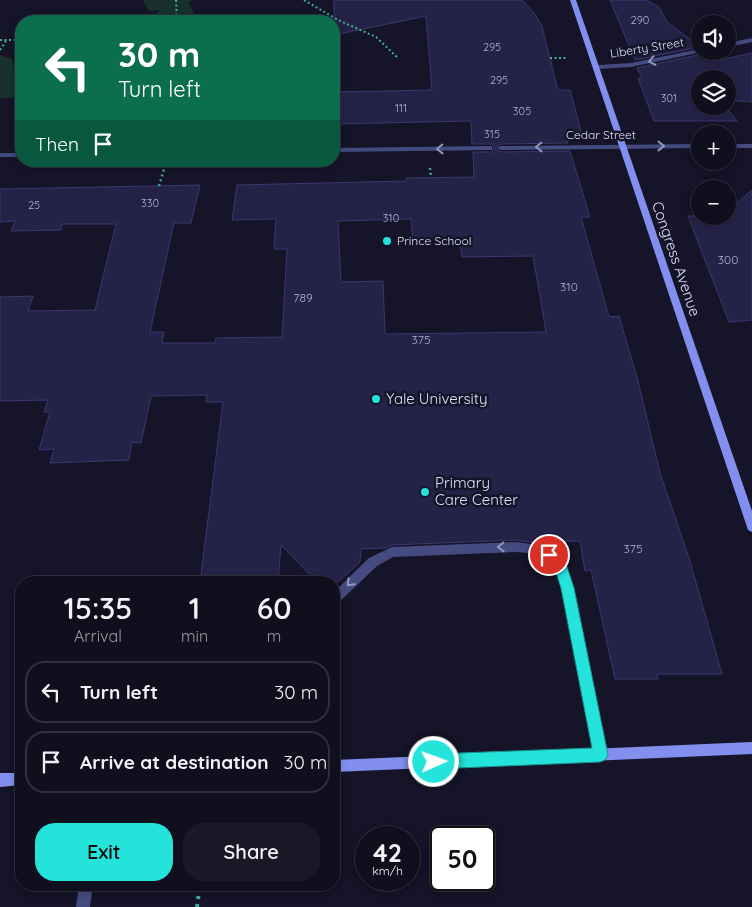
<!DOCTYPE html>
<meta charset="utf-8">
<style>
:root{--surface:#100f1e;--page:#191827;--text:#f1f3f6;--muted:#9c9ca4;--line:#302f3c;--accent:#23e3db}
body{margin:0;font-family:Quicksand,sans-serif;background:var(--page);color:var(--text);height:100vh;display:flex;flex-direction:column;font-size:19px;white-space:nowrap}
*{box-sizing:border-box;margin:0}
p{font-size:16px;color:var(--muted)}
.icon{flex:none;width:28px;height:28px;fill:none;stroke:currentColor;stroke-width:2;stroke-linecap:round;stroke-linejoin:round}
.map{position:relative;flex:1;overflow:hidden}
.details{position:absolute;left:15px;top:576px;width:325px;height:315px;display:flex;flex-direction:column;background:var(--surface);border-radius:20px;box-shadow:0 2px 8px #0003,0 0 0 1px var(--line)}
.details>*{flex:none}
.top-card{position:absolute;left:15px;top:15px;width:325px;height:152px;border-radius:20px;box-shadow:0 2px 8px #0003,0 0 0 1px var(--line);background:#0b6e4f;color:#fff;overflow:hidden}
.tools{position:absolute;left:691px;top:15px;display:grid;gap:10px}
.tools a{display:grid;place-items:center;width:45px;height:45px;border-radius:50%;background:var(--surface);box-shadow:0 2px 8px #0003,0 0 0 1px var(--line);font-size:25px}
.speed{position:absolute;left:355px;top:826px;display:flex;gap:10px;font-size:25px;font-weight:700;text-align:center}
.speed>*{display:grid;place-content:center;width:65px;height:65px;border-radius:50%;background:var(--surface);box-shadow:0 2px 8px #0003,0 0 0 1px var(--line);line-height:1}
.speed small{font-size:12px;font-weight:400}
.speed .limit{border:2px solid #111;border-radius:8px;background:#fff;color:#111}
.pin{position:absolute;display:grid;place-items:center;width:42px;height:42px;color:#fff;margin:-21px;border:2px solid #fff;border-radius:50%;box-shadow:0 1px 5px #0007}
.me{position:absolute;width:55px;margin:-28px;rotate:88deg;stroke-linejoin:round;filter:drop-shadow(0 0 4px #0008)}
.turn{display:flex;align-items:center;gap:18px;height:105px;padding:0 20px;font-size:22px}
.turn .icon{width:65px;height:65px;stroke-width:2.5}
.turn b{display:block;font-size:35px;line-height:42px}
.then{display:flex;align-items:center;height:48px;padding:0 20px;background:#0003;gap:10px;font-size:19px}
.eta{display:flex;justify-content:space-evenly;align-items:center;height:85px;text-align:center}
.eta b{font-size:30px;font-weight:600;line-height:35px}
.primary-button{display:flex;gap:10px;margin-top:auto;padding:10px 20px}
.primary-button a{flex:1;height:58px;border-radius:20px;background:var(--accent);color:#111;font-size:20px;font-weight:600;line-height:58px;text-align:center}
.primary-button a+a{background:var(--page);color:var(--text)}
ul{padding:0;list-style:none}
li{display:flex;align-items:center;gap:15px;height:62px;margin:0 10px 8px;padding:0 10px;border:2px solid var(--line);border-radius:20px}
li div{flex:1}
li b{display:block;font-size:19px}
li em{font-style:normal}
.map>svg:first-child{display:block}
.green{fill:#18312d}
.building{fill:#252247;stroke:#3b3770;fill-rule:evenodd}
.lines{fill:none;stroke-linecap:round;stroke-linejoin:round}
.path-far2{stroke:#41ae98;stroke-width:2;stroke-dasharray:2 2.5;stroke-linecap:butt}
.path-far1{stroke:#41ae98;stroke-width:2.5;stroke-dasharray:2 3;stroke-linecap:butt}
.path{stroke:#41ae98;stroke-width:4;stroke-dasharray:3 5;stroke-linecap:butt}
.lane{fill:#454b81;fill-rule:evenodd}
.street{fill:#454b81;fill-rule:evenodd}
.secondary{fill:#828fef;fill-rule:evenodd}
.oneway{stroke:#9296be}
.route{fill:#23e3db;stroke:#17948e}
.poi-dot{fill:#23e3db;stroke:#151428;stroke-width:2}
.labels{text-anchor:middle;stroke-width:5;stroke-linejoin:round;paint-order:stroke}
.far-number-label{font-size:11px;fill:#b0b0ce}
.far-street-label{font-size:12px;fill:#dfe0fb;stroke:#151428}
.far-poi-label{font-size:12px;fill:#dfe0fb;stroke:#151428;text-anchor:start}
.number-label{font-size:12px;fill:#b0b0ce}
.street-label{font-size:15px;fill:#dfe0fb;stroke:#151428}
.poi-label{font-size:15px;fill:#dfe0fb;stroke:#151428;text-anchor:start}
</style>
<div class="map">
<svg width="752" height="907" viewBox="0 0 752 907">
<rect width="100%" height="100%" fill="#151428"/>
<g class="green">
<polygon points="143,0 194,0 188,2 198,21 147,21 158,19 156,13 159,12 158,10 149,11"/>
<polygon points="0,55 12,59 21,98 0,98"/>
</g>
<g class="building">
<path d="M334 0H522L534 13 542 26 558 90H570L581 131 564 132 568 143 501 144 495 149 501 152 570 151 590 217H581L609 317 619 316 638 381 660 473 689 558 722 674H657L658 679H615L591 570 585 571 580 541 530 542 516 540 392 545 386 548 361 549 360 562 338 582H317L281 545 278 582H200L223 402H206L207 395 151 396 141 443 132 442 129 460 50 463 54 449 39 450 50 412H44L48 400 0 401V297L33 296 28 311 95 310 116 224H62L61 230 11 231 15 221 0 222V189L200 185 191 223H174L150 332H164L162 343H215L216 338 282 337 287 249H274L276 219 232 220 237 185 406 181V178L474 177 473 152H492L494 146 492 144H472L471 121 334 124V92L432 90 426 16 334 35ZM411 219 413 244 460 243 462 257 533 256 546 332 385 334 383 281 341 282 338 221Z"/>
<polygon points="610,0 646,0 659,7 667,22 700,47 635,60"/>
<polygon points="704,51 708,51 720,60 752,53 752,102 728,100 728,79 700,79 700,106 725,106 737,121 654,121 638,78 642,78 637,68 702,54"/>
<polygon points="752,190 752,320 729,322 688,216 728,216 728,211"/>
</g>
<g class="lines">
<g class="path-far2">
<polyline points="176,0 177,21"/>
<polyline points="304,0 338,20 376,37 398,58"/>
<polyline points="0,40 21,40"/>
<polyline points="21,48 21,51"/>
<polyline points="0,50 6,41"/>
<polyline points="550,58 568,58"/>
</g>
<g class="path-far1">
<polyline points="430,168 431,178"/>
<polyline points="159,186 165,166"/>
</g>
<polyline class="path" points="197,907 200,885"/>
<g class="lane">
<path d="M516 542C537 544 559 548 568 570L606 755 605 760 600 761 595 760 594 755 558 573C550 556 532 553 516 552L393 557 377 566 338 603 334 604V592L369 558 392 547Z"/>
<polygon points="79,885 93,885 90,907 76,907"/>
</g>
<g class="street">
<polygon points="752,38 752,42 728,47 728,43"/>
<polygon points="700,49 702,52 631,67 598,69 595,67 598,65 631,63"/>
<polygon points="700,144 700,148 501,150 497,148 501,146"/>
<rect x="728" y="144" width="24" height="4"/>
<polygon points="489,146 492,146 492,150 334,152 334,148"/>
<rect x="0" y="153" width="21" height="4"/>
</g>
<g class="secondary">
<polygon points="570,0 576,0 752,511 752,532 748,530 747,527"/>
<polygon points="752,742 752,754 334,772 334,760"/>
<polygon points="0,773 21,773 21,785 0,787"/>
</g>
</g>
<defs><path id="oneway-chevron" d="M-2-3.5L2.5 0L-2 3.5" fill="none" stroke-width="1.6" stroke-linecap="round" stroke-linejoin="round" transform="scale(1.25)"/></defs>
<g class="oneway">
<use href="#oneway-chevron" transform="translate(652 61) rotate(168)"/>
<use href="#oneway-chevron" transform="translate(661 146)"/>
<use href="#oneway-chevron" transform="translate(539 147) rotate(179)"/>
<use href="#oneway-chevron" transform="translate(440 149) rotate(179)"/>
<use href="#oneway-chevron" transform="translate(501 547) rotate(179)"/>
<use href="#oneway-chevron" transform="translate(350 583) rotate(135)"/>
</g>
<polygon class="route" points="549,549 565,561 574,588 608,755 605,760 600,762 434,769 429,767 427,762 429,757 434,754 592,748 561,588 555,569 543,555 545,551"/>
<g class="poi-dot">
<circle cx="387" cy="241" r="5"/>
<circle cx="376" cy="399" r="5"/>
<circle cx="425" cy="492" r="5"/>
</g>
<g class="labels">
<g class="far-number-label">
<text x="640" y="24">290</text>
<text x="492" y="51">295</text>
<text x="499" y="84">295</text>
<text x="669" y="102">301</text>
<text x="401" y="112">111</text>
<text x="522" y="115">305</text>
<text x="492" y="138">315</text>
<text x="150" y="207">330</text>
<text x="34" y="209">25</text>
<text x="391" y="222">310</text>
</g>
<g class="far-street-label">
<text transform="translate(647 48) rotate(-9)" y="4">Liberty Street</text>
<text x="601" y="139">Cedar Street</text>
</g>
<g class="far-poi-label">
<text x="397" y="245">Prince School</text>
</g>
<g class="number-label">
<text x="728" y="264">300</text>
<text x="569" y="291">310</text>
<text x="303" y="302">789</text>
<text x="421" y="344">375</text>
<text x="633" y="553">375</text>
</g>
<g class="street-label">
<text transform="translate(676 259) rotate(71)" y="5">Congress Avenue</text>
</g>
<g class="poi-label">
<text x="386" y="404">Yale University</text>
<text x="435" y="488">Primary<tspan x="435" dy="17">Care Center</tspan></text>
</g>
</g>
</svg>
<div class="tools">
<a><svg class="icon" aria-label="sound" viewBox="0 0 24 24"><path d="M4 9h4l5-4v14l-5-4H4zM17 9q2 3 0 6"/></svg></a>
<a><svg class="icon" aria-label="layers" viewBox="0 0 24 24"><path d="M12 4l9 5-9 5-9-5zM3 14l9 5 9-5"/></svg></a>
<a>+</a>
<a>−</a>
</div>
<div class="speed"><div>42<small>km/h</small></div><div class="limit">50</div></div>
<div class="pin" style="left:549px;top:555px;background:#d93025"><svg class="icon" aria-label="arrive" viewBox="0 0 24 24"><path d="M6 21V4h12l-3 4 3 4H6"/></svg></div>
<svg class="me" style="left:434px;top:762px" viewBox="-20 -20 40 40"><circle r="17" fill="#23e3db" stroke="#fff" stroke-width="3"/><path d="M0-11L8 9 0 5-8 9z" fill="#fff"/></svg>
<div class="top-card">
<div class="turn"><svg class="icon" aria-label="left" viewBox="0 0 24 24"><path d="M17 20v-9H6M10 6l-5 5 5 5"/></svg><div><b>30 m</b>Turn left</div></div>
<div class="then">Then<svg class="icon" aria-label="arrive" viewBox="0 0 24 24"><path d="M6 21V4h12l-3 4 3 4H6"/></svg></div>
</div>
<section class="details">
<div class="eta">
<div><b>15:35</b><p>Arrival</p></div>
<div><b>1</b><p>min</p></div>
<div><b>60</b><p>m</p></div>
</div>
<ul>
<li><svg class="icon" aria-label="left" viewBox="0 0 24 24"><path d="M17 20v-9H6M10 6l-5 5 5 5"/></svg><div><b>Turn left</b></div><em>30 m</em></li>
<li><svg class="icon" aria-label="arrive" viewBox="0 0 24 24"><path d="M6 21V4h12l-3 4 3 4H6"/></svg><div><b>Arrive at destination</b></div><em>30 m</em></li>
</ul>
<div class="primary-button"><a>Exit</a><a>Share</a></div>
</section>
</div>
